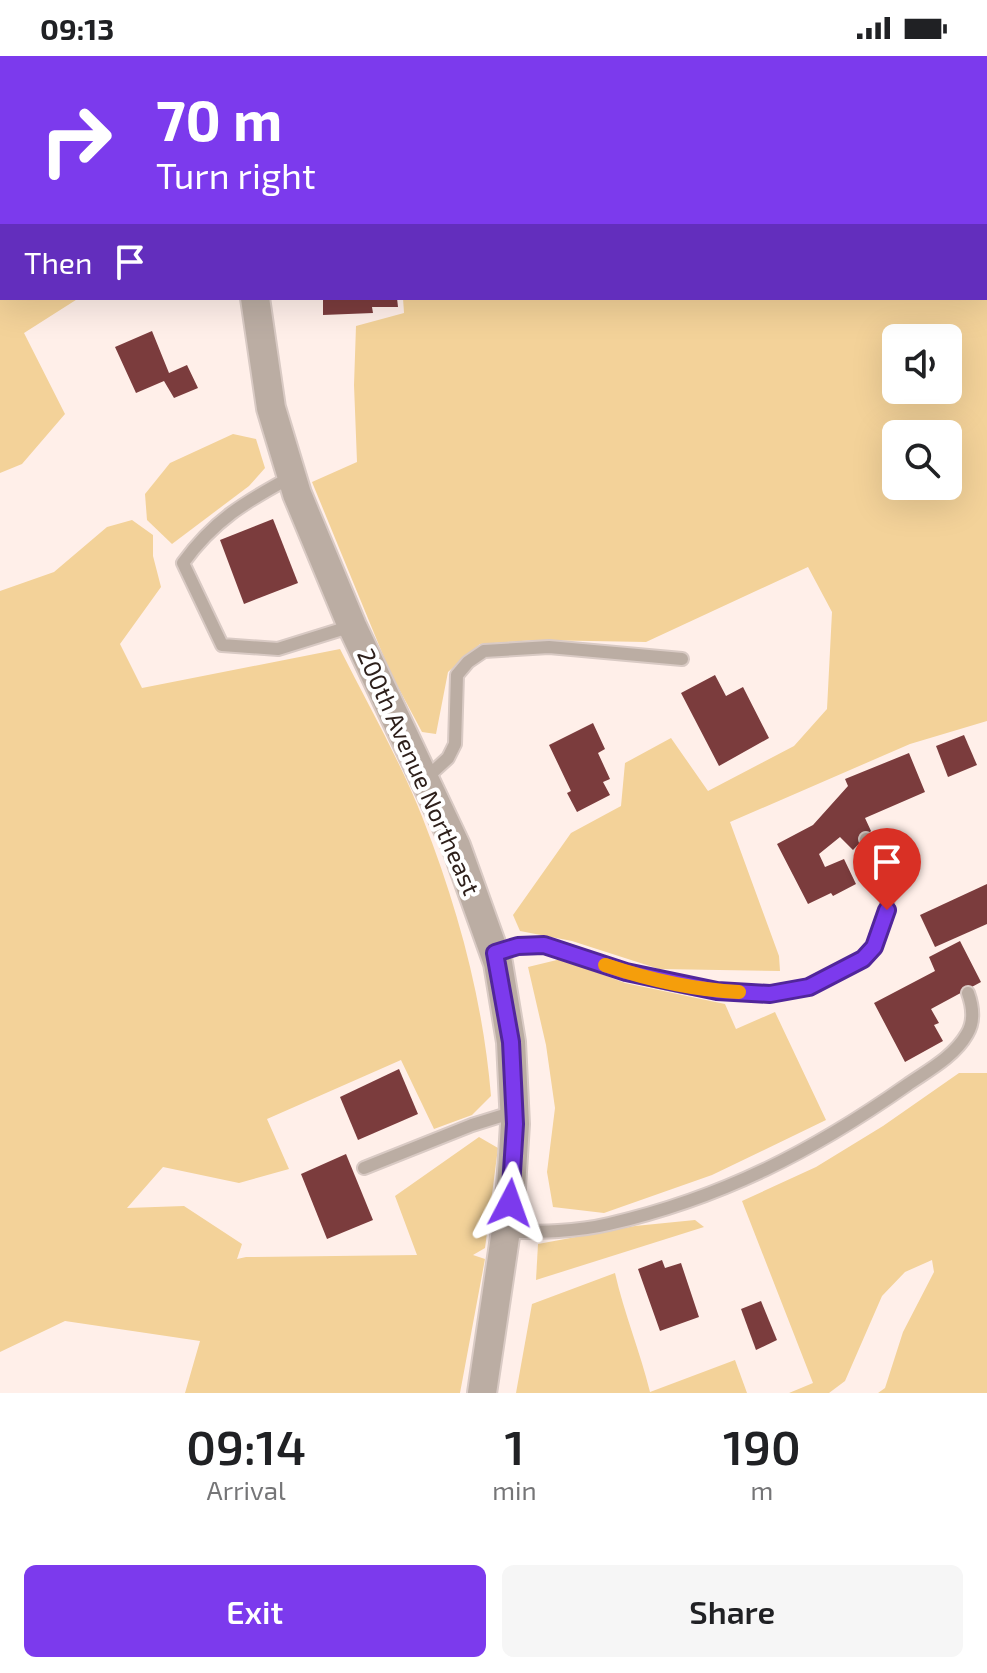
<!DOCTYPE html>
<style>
:root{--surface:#fff;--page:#f6f6f6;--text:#202124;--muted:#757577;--accent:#7c3aed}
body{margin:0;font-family:"Exo 2",sans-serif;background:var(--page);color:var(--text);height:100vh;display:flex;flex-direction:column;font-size:30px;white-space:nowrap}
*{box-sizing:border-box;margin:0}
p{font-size:26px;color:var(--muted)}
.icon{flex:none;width:44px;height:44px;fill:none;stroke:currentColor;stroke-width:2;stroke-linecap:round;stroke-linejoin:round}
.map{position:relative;height:1337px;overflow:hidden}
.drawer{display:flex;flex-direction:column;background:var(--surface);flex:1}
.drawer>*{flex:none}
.guide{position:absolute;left:0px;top:0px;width:988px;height:244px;box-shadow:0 8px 32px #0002;background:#7c3aed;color:#fff;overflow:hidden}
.buttons{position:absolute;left:882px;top:268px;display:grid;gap:16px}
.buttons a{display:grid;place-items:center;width:80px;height:80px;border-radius:12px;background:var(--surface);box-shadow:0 8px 32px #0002;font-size:40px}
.pin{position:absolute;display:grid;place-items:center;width:68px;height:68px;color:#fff;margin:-82px -34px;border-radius:50% 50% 50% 0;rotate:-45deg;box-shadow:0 0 8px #0007}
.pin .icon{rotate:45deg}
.me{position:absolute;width:88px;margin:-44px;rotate:4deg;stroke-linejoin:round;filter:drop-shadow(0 0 6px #0008)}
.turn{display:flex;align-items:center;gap:28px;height:168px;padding:0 24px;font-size:36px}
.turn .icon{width:104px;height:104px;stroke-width:2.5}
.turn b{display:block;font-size:56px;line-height:68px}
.then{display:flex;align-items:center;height:76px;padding:0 24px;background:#0003;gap:16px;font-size:30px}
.eta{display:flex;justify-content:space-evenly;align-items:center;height:136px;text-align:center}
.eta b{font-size:48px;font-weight:600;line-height:56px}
.button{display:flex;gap:16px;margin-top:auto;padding:16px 24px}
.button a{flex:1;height:92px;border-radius:12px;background:var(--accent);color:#fff;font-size:32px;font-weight:600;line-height:92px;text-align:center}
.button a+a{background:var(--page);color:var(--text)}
.status{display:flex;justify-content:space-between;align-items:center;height:56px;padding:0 40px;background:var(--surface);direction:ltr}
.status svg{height:22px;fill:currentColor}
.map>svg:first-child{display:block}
.green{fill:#f3d299;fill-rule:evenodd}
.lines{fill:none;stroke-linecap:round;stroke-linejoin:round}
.stream{stroke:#a97581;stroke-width:7}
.building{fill:#7b3c3d}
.service-casing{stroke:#d9cac4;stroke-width:16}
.tertiary-casing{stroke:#d9cac4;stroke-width:32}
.service{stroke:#bbada3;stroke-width:12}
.tertiary{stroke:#bbada3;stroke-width:28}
.route-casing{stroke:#51269a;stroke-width:20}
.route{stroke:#7c3aed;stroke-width:14}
.slow{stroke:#f59e0b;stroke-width:14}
.labels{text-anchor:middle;stroke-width:8;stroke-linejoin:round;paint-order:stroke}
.street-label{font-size:24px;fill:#2e201b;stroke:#fff}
</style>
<div class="status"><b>09:13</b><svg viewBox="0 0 49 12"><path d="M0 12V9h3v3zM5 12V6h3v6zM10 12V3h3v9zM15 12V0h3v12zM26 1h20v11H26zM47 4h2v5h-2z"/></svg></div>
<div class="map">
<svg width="987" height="1337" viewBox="0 0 987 1337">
<rect width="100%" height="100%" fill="#ffefe9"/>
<g class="green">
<polygon points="0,0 293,0 2,2 2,242 79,242 24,277 65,358 22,408 0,417"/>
<path d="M465 0H987V665L910 688 730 766 779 900 780 915 659 913 572 885 520 875 513 859 571 777 621 750 625 707 671 682 708 735 794 690 827 653 832 556 808 511 646 586 535 584 480 588 448 616 436 678 422 676 390 616 312 426 357 406 354 329 356 270 404 257 403 242H986V2H464ZM896 282H948V334H896ZM896 378H948V430H896Z"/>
<polygon points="233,378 256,383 265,412 249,430 172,488 147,464 145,438 170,407"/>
<path d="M132 464 153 479V500L161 531 120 588 142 632 340 593C368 649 401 706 423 763 458 852 483 944 491 1040L472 1059 434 1073 401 1004 267 1063 289 1113 239 1127 163 1111 127 1152 184 1150 242 1188 237 1203 246 1201 417 1199 395 1140 479 1081 498 1092 485 1192 473 1199 485 1203 460 1337H185L200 1285 65 1265 0 1296V535L54 516 107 471Z"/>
<polygon points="561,903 625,927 725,948 736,973 775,956 826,1064 712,1119 604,1157 553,1151 547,1116 555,1052 546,989 528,911"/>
<polygon points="959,1017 987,1017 987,1337 878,1337 885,1332 903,1276 934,1216 932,1204 905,1216 882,1240 845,1325 829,1337 789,1337 813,1327 742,1145 816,1111 883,1070"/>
<polygon points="695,1164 704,1171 536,1224 538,1188 635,1170"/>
<path d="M615 1217C624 1257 640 1295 650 1336L735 1304 747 1337H516L532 1248Z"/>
</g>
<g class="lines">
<g class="stream">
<polyline points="87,2 87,0"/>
<polyline points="0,167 2,164"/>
</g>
</g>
<g class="building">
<polygon points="323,242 397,242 398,251 372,251 373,257 323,259"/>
<polygon points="152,275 169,317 187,309 198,332 174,342 164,325 136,337 115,291"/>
<polygon points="273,463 298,527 244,548 220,484"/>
<polygon points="715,619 726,640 743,631 769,682 719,710 681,637"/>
<polygon points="593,667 605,693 598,697 610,723 603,726 610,739 577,756 567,737 571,735 549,689"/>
<polygon points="964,679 977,709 948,721 936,690"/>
<polygon points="909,697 925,736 865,762 871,775 853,794 840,781 819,798 825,811 844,803 856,828 833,840 831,837 808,848 777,788 813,769 848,730 845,723"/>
<polygon points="987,828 987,868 935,891 920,859"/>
<polygon points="960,885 981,926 931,953 939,967 934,969 943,985 905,1006 874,947 935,915 929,901"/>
<polygon points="399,1013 418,1058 358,1084 340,1041"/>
<polygon points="346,1098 373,1164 327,1183 301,1118"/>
<polygon points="662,1204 665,1212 681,1207 699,1261 660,1275 638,1213"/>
<polygon points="761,1245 777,1284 756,1294 741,1253"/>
</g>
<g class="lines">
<defs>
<g id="service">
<path d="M291 421C245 446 214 464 183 507L222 589 278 593 352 570"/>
<polyline points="424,724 448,702 455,688 457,619 468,606 484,595 549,591 682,603"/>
<path d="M495 897C510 893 526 888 543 890 566 891 601 909 624 916 692 935 775 952 839 917 856 907 871 900 878 881 895 836 889 822 866 783"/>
<polyline points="364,1112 472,1069 514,1056"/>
<path d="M506 1176C542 1176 575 1176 609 1168 722 1142 813 1095 907 1029 927 1015 954 1001 967 978 975 965 973 951 968 937"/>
</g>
<g id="tertiary">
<polyline points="314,2 316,0"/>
<polyline points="255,242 271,352 297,438 352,570 456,790 498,907 511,986 515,1068 510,1147 482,1337"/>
</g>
</defs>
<use href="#service" class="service-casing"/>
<use href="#tertiary" class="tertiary-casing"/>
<use href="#service" class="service"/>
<use href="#tertiary" class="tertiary"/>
</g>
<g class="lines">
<defs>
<polyline id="route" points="510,1147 515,1068 511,986 495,897 518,890 544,889 626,916 717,935 770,938 809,931 863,903 874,891 887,854"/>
</defs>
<use href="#route" class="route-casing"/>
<use href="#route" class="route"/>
<path class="slow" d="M605 909C647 923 695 934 739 936"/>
</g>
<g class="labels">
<g class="street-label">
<text transform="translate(418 716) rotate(66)" y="8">200th Avenue Northeast</text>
</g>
</g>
</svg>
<div class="buttons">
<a><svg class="icon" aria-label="sound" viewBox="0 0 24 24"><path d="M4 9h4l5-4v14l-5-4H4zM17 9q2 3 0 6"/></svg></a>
<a><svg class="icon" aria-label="search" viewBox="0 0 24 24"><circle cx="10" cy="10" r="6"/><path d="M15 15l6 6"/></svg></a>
</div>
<div class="pin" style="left:887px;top:854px;background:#d93025"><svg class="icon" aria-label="arrive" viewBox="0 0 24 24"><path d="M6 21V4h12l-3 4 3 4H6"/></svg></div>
<svg class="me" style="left:510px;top:1147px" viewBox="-20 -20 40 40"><path d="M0-17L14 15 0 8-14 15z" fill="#7c3aed" stroke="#fff" stroke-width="4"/></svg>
<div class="guide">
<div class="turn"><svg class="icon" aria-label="right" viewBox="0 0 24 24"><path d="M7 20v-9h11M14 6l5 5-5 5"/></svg><div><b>70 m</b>Turn right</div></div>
<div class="then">Then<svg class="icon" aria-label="arrive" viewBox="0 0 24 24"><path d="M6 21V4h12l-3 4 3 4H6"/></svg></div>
</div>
</div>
<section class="drawer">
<div class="eta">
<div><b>09:14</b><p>Arrival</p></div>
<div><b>1</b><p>min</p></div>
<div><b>190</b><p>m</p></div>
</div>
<div class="button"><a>Exit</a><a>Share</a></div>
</section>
